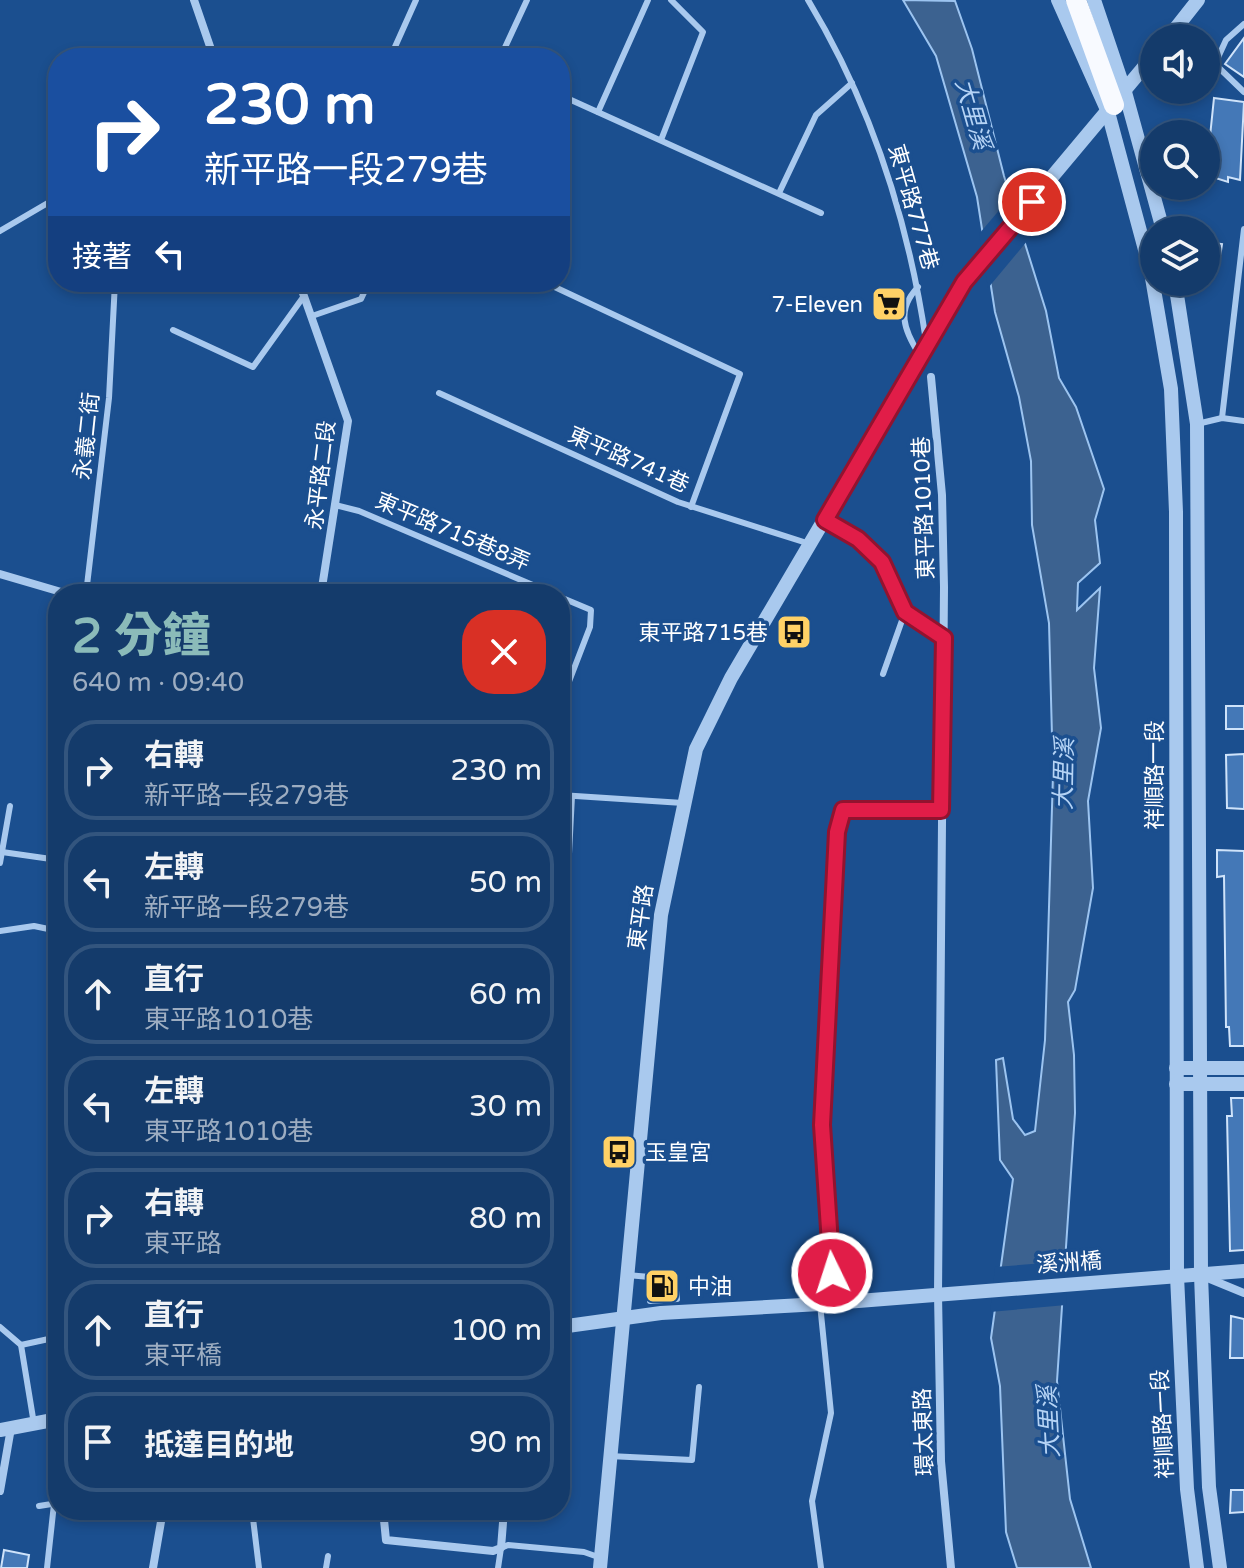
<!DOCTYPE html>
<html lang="zh-TW">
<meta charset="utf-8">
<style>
:root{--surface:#143b6b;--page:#214673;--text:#f1f3f6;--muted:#9dadc1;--line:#33557e;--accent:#8bbbb9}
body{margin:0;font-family:"Varela Round","Noto Sans TC",sans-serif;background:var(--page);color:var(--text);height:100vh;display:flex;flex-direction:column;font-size:30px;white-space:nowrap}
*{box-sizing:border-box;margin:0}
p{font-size:26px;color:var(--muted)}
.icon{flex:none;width:44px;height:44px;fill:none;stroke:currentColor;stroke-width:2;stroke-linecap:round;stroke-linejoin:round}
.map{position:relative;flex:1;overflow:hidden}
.drawer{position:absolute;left:48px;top:584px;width:522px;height:936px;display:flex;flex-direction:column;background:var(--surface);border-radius:32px;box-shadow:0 4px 12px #0003,0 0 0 2px var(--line)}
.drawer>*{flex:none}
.banner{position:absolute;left:48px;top:48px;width:522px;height:244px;border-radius:32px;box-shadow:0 4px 12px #0003,0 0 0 2px var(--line);background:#1a4fa0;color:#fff;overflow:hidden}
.buttons{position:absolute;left:1140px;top:24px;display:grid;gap:16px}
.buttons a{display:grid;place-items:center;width:80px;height:80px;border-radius:50%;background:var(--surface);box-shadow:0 4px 12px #0003,0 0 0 2px var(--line);font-size:40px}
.pin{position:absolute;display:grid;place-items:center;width:68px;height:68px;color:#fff;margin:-34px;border:4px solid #fff;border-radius:50%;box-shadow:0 2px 8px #0007}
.me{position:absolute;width:88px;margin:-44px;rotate:356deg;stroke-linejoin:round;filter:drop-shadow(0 0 6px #0008)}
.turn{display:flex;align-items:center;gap:28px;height:168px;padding:0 24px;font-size:36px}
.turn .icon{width:104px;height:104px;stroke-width:2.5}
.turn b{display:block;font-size:56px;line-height:68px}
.then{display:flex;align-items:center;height:76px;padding:0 24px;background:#0003;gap:16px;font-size:30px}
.round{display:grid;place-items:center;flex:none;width:84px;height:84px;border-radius:32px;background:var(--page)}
.head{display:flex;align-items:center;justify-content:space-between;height:136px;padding:0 24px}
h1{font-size:48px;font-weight:800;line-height:60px;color:var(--accent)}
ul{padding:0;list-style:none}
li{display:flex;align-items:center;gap:24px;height:100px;margin:0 16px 12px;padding:0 8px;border:4px solid var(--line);border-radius:32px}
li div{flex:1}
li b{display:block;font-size:30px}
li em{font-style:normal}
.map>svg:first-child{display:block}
.water{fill:#3c6290;stroke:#9cc4f0;stroke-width:2}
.pier{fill:#1b4f8f}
.building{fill:#4478b7;stroke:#cfe3fa;stroke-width:2}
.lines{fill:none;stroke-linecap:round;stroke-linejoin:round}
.service{stroke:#a9c9ee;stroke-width:6}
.minor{stroke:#a9c9ee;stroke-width:8}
.tertiary{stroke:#a9c9ee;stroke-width:14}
.trunk{stroke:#f8faff;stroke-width:20}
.route-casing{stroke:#92132f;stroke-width:20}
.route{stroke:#e11d48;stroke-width:14}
.labels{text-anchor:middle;stroke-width:7;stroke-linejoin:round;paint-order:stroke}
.street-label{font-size:22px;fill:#fff;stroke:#1b4f8f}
.poi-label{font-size:22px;fill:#fff;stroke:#1b4f8f;text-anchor:end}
.water-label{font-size:24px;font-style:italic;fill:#b5d3f5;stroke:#1b4f8f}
</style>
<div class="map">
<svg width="1244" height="1568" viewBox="0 0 1244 1568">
<rect width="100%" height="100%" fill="#1b4f8f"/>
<polygon class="water" points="903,0 955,1 972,49 1004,176 1046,311 1059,378 1076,407 1104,489 1095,520 1100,563 1078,583 1077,610 1100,588 1094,668 1101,728 1088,801 1093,888 1075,990 1068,1002 1074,1055 1075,1113 1057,1381 1070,1499 1091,1568 1017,1568 1006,1532 1000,1386 991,1338 1013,1179 1000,1160 996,1060 1003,1058 1013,1119 1025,1135 1035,1131 1045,1040 1053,774 1049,623 1032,525 1031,461 1019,397 995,312 977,197 936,56"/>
<g class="pier">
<polygon points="1013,194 1028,240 988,288 979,234"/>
<polygon points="1069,1261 1066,1305 990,1312 995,1267"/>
</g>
<g class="building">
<polygon points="1244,38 1244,77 1225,64"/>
<polygon points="1214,98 1244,102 1240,180 1228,177 1228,182 1206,175"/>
<polygon points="1206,242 1222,244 1219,264 1206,263"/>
<rect x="1226" y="706" width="18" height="23"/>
<polygon points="1244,754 1244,809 1227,808 1226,755"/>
<polygon points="1217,850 1244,851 1244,1046 1230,1046 1229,1027 1226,1027 1224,876 1217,877"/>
<polygon points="1231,1098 1244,1098 1244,1250 1230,1251 1227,1116 1232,1116"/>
<polygon points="1231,1316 1244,1319 1244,1358 1230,1358"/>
<polygon points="1231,1490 1244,1490 1244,1512 1230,1513"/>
<polygon points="4,1550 29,1555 27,1568 1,1568"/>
</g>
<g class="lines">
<g class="service">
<path d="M808 0C872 106 908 219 926 341"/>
<polyline points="1244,24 1226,40 1215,64 1244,92"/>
<polyline points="501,56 527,0"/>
<polyline points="390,58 416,0"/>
<polyline points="560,95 821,213"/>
<polyline points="598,112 648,0"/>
<polyline points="661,140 703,32 671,0"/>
<polyline points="779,193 816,115 852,83"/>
<polyline points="0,231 58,197"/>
<polyline points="544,282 740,374 691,507"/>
<path d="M918 287C896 310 904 330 919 354"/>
<polyline points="312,316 361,299 369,282"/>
<polyline points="173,330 253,367 304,296"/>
<polyline points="439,393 678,502 810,544"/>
<polyline points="1222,418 1244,229"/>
<polyline points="1197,424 1222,418 1244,421"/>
<polyline points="335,505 359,511 554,594"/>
<polyline points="825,520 858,539 882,562 905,612 944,638"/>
<polyline points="86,594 109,398 115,282"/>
<polyline points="560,597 591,610 590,627 560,705"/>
<polyline points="883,674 905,612"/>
<polyline points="560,795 683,803"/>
<polyline points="2,852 58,860"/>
<polyline points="0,863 10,806"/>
<polyline points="0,931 34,926 58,931"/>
<polyline points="565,931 572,796"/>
<polyline points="627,1275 650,1277 650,1301 677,1299 674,1273 650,1277"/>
<polyline points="661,1275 661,1300"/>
<polyline points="834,1303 822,1125 837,832 843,810 941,810"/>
<polyline points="820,1304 831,1413 812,1501 821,1568"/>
<polyline points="0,1327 21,1345 34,1424"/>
<polyline points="21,1345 58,1337"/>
<polyline points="609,1456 692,1460 699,1387"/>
<polyline points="39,1506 58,1503"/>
<polyline points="252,1510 259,1568"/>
<polyline points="288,1516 353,1510"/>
<polyline points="47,1568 54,1504"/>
<polyline points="326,1568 328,1556"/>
<polyline points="498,1568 501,1548 508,1545 584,1552 601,1558"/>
</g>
<g class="minor">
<polyline points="194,0 214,58"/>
<polyline points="299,282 348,421 321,594"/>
<polyline points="931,377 942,495 944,587 938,1294 941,1461 951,1568"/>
<polyline points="0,574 68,594"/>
<polyline points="1205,1277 1244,1293"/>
<polyline points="0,1491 11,1428"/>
<polyline points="383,1510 386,1540 493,1551 501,1548 504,1510"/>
<polyline points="153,1568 163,1510"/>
</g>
<g class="tertiary">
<polyline points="1058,0 1108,112 1151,272 1171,389 1176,512 1177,1276 1187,1489 1197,1568"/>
<polyline points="1094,0 1125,92 1163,230"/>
<polyline points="1168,38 1198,0"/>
<polyline points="1175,282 1197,424 1201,1275 1209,1487 1220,1568"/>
<polyline points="1176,1068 1244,1068"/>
<polyline points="1176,1084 1244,1084"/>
<polyline points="560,1327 661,1313 820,1304 1244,1271"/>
<polyline points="0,1430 58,1419"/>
<polyline points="600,1568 661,915 696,749 731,678 964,282 1154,55"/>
</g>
<polyline class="trunk" points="1076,0 1114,105"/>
</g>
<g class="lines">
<defs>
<polyline id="route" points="832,1273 822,1125 837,832 843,810 941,810 944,638 905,612 882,562 858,539 825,520 964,282 1032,202"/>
</defs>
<use href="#route" class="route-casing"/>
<use href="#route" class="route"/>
</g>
<defs>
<symbol id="supermarket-square" viewBox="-11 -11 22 22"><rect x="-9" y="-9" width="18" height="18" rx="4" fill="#ffd166" stroke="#1b4f8f"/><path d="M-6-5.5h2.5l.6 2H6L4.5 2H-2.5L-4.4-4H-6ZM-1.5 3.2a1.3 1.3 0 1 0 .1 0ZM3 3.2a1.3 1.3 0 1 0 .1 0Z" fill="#111"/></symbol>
<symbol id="bus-square" viewBox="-11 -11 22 22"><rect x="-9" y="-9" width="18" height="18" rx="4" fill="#ffd166" stroke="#1b4f8f"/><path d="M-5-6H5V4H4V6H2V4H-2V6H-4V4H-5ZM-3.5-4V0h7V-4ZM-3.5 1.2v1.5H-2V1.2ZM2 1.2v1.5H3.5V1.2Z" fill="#111"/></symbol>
<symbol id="fuel-square" viewBox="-11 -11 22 22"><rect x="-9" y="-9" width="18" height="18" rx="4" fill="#ffd166" stroke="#1b4f8f"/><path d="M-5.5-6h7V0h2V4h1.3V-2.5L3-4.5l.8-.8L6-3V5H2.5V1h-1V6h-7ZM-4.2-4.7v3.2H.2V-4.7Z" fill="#111"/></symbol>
</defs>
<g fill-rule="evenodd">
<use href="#supermarket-square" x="869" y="284" width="40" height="40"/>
<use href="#bus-square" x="774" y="612" width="40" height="40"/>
<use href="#bus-square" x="599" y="1132" width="40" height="40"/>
<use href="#fuel-square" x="642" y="1266" width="40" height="40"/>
</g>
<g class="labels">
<g class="street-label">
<text transform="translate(914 207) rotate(74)" y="8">東平路777巷</text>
<text transform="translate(86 436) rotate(-84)" y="8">永義二街</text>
<text transform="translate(629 459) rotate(24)" y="8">東平路741巷</text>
<text transform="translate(320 475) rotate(-83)" y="8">永平路二段</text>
<text transform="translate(923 508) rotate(-92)" y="8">東平路1010巷</text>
<text transform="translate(453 531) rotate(23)" y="8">東平路715巷8弄</text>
<text transform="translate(1154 775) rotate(-90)" y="8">祥順路一段</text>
<text transform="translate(640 917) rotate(-82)" y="8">東平路</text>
<text transform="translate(1069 1262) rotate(-4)" y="8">溪洲橋</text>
<text transform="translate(1162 1424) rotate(-93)" y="8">祥順路一段</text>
<text transform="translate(923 1432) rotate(-92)" y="8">環太東路</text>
</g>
<g class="poi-label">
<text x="863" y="312">7-Eleven</text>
<text x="768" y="640">東平路715巷</text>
<text x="645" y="1160" text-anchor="start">玉皇宮</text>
<text x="688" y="1294" text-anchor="start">中油</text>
</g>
<g class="water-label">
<text transform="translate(973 114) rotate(74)" y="8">大里溪</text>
<text transform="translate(1064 774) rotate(-89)" y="8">大里溪</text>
<text transform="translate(1049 1422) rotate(-93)" y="8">大里溪</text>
</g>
</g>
</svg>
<div class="buttons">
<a><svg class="icon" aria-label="sound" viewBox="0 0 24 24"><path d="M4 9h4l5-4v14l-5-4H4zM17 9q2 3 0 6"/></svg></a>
<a><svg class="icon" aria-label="search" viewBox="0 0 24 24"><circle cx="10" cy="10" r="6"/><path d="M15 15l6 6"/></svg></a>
<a><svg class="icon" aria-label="layers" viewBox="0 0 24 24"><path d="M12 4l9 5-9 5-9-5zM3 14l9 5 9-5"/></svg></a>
</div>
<div class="pin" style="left:1032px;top:202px;background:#d93025"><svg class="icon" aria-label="arrive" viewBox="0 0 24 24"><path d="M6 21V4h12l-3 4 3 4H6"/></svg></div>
<svg class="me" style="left:832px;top:1273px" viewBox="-20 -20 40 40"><circle r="17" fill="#e11d48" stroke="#fff" stroke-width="3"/><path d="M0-11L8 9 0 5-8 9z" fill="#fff"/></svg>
<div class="banner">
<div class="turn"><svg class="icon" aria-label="right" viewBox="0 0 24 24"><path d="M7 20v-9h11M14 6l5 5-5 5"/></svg><div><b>230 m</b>新平路一段279巷</div></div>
<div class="then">接著<svg class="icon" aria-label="left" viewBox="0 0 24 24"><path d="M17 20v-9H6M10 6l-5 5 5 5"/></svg></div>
</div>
<section class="drawer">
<div class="head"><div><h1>2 分鐘</h1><p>640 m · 09:40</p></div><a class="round" style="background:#d93025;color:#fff"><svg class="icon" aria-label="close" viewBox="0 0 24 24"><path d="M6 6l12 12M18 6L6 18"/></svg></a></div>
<ul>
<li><svg class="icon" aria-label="right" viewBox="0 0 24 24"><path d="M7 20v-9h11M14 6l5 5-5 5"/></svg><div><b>右轉</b><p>新平路一段279巷</p></div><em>230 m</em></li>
<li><svg class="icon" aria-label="left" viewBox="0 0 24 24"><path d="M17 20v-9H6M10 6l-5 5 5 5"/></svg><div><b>左轉</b><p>新平路一段279巷</p></div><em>50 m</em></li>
<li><svg class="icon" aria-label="ahead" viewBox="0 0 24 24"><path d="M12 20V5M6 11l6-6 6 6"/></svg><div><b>直行</b><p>東平路1010巷</p></div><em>60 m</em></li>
<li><svg class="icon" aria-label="left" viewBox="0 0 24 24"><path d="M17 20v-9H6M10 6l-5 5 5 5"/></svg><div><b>左轉</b><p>東平路1010巷</p></div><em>30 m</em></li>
<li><svg class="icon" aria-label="right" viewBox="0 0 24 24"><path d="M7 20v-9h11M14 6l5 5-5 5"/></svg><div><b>右轉</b><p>東平路</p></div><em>80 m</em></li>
<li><svg class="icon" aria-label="ahead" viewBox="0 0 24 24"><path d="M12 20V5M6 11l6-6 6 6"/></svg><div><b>直行</b><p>東平橋</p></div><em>100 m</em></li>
<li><svg class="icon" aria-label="arrive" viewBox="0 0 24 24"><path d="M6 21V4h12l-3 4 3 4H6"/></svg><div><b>抵達目的地</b></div><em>90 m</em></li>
</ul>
</section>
</div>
